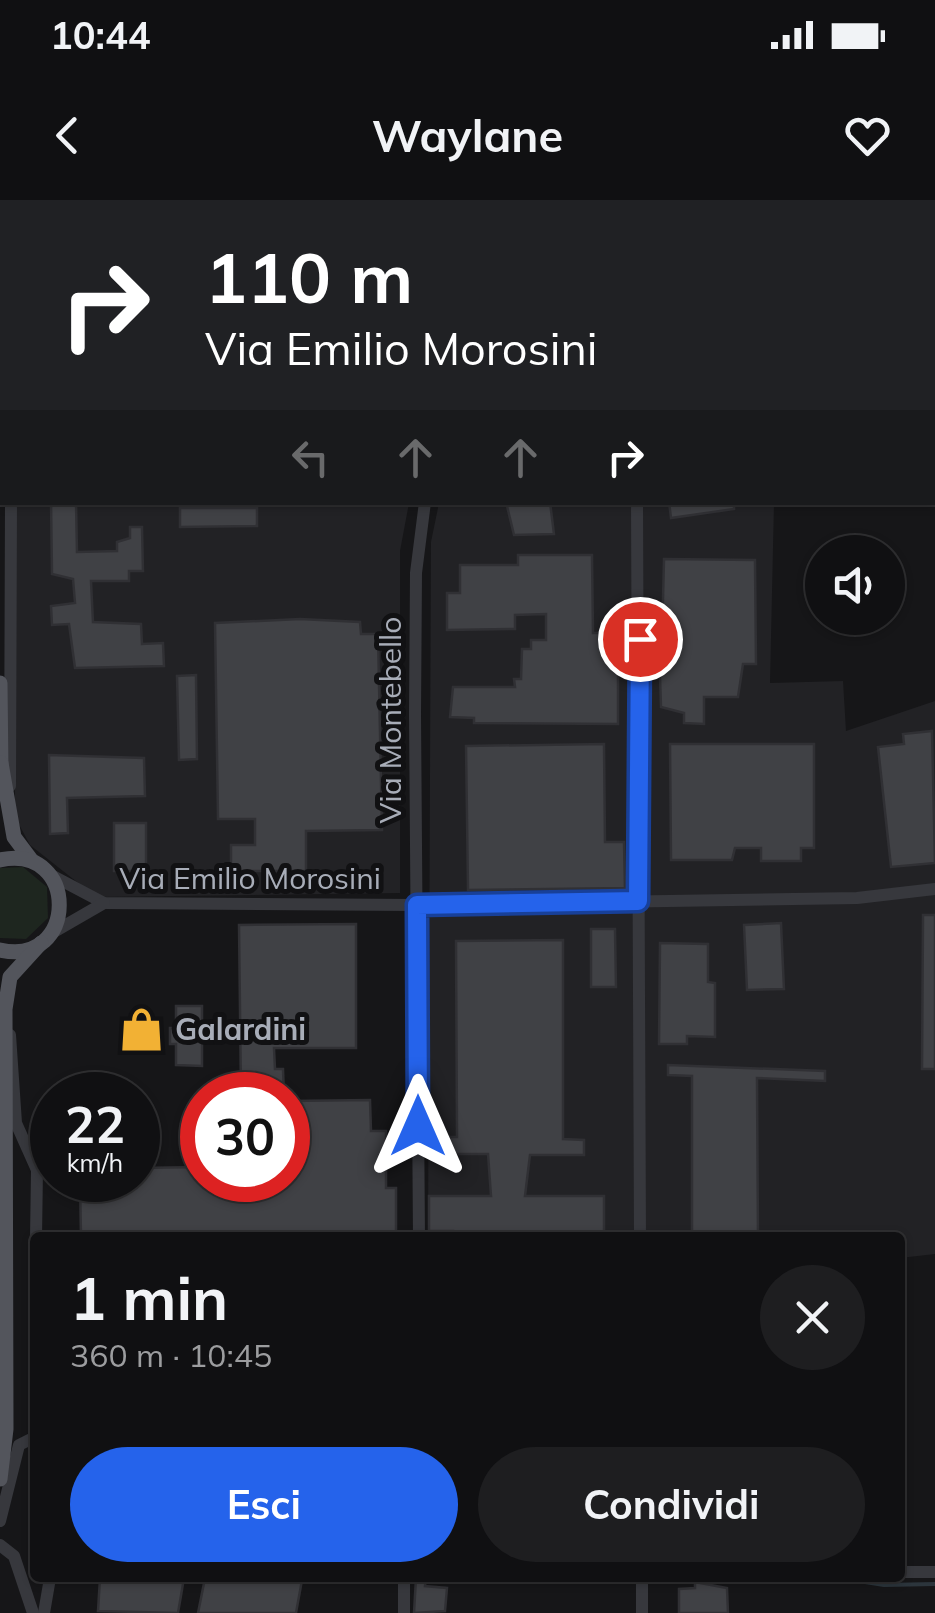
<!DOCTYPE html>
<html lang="it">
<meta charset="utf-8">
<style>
:root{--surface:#101012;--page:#1e1e20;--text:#f1f3f6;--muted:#9c9d9f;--line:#303032;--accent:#2563eb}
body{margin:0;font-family:Mulish,sans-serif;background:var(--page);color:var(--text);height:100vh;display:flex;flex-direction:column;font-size:38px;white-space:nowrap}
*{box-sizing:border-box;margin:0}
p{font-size:32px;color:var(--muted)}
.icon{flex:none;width:55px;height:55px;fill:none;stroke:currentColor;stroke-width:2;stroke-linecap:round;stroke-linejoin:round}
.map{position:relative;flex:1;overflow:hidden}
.drawer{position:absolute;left:30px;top:1032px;width:875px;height:350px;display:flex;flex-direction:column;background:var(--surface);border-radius:10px;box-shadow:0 2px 8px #0004,0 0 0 2px var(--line)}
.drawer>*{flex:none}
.top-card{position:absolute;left:0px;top:0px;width:935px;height:305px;box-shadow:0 2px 8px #0004,0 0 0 2px var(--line);background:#202124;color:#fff;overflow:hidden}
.buttons{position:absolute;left:805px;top:335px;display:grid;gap:20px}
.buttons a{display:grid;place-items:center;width:100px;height:100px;border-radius:50%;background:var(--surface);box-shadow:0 2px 8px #0004,0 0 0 2px var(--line);font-size:50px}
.speed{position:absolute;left:30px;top:872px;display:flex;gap:20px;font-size:50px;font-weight:700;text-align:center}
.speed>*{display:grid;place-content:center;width:130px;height:130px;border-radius:50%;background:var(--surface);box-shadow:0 2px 8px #0004,0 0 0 2px var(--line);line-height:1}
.speed small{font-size:25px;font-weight:400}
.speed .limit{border:15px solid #d22;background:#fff;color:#111}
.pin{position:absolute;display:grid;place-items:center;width:85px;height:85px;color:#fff;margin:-42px;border:5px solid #fff;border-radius:50%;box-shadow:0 2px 10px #0007}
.me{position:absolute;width:110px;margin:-55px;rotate:0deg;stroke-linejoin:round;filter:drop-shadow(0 0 8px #0008)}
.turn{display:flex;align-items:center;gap:35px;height:210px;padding:0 40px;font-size:45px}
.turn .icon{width:130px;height:130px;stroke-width:2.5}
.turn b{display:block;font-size:70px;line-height:85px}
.lanes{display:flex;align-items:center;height:95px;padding:0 40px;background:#0003;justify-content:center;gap:50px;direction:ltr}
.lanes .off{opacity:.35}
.round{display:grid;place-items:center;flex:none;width:105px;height:105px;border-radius:52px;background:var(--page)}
.headline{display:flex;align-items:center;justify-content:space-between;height:170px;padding:0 40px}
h1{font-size:60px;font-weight:700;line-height:75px}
.cta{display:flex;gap:20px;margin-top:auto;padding:20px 40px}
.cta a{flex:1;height:115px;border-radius:60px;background:var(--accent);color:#fff;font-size:40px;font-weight:700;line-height:115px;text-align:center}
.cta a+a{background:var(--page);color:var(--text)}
.status{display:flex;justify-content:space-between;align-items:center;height:70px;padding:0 50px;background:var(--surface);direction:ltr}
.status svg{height:28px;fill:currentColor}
header{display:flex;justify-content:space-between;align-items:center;height:130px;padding:0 40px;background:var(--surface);font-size:45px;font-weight:700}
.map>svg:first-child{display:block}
.built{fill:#222225}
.green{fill:#1e261f}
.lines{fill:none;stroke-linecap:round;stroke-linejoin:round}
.stream{stroke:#2c353c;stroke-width:4}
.building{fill:#404145;stroke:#303034;stroke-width:2.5}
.minor{stroke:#37383d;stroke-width:12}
.major{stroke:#53555c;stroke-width:15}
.route-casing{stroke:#184099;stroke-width:25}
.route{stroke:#2563eb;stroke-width:18}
.labels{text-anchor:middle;stroke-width:10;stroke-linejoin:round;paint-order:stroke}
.street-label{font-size:30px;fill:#a8adb8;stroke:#111113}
.poi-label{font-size:30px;font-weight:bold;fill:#a8adb8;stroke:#111113;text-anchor:start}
</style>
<div class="status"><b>10:44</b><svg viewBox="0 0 49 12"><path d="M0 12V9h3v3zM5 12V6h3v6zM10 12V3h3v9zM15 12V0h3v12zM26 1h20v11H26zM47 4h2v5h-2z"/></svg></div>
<header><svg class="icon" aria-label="back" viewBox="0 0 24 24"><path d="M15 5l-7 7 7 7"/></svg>Waylane<svg class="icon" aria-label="heart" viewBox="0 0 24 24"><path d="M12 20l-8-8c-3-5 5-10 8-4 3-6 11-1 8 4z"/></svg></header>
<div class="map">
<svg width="935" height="1413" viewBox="0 0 935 1413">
<rect width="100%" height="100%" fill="#161618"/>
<g class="built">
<polygon points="20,0 462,0 20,2"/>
<polygon points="14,303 409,303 400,351 400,693 96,697 30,645 15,617"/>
<polygon points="439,303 774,303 770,483 843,481 846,531 935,501 935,1054 900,1058 900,1038 428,1038 431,342"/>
</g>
<polygon class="green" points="23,667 47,687 48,718 26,739 0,738 0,668"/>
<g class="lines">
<g class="stream">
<polyline points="847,2 849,0"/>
<polyline points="907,2 912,0"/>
<polyline points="932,17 935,15"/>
<polyline points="840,1378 884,1385 935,1384"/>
</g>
</g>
<g class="building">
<polygon points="51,302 76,302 77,352 117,351 117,342 130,338 130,327 142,327 143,371 129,371 129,381 91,381 93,422 141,424 142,444 163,443 164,466 75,468 69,424 52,425 51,406 75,403 73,379 52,374"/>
<polygon points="506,302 550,302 554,334 514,335"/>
<polygon points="669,302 734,302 734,309 671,318"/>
<polygon points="180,308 257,308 257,326 180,327"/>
<polygon points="518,355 592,355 593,433 609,433 610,455 618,455 618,524 474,523 474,518 450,517 453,487 515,487 514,479 521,479 522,449 531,449 531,440 546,440 546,414 515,415 515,429 447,430 447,393 460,393 460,365 518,365"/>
<polygon points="664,359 755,360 756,464 743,464 738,497 704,497 704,524 684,523 684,513 661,507 660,477 652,477 653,437 662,438"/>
<polygon points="300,419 360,422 361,434 378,434 382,630 306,631 306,671 231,671 231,645 255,645 255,619 218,619 215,423"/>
<polygon points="196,475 197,559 179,560 177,476"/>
<polygon points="932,531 935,663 891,667 878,547 904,544 903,534"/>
<polygon points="604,544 605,642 624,642 625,688 468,690 466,546"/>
<polygon points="670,544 814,544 814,648 801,648 801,661 761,661 761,648 735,648 732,660 671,660"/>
<polygon points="49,555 144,558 145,596 67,598 68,633 50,634"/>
<rect x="114" y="623" width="32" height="48"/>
<polygon points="923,715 935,715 935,869 922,869"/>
<polygon points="781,723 784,789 747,790 744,725"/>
<polygon points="356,724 356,848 274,848 275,869 283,869 284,895 241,895 239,725"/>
<polygon points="591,729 615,729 616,787 591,787"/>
<polygon points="563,740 563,939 584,940 584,955 530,955 525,996 604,996 604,1038 453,1038 453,1031 429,1031 429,996 491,996 488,954 430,954 430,937 457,937 456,741"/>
<polygon points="660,743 708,744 708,782 715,783 715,837 687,836 687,844 659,844"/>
<polygon points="176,806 202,806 202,866 176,865 176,844 170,844 170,828 176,828"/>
<polygon points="668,865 825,871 825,881 757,878 758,1038 692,1038 692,876 668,875"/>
<polygon points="370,900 371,931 386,931 386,988 396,988 396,1038 81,1038 80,980 138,980 138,968 202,967 202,980 288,980 288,901"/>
<polygon points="100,1378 184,1378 178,1413 98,1411"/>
<polygon points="205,1378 302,1380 296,1413 198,1413"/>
<polygon points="416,1378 426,1378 425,1386 447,1388 445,1411 414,1413"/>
<polygon points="695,1382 727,1388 728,1413 679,1413 679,1389 695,1388"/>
</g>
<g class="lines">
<g class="minor">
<polyline points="16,2 16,0"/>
<polyline points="473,2 473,0"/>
<polyline points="837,2 838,0"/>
<polyline points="932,4 935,3"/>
<polyline points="637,302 640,1038"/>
<polyline points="10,586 11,302"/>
<polyline points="51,675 104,703 417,705 857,698 935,689"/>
<polyline points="52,733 104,703"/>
<polyline points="10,835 16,923 37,970 36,1038"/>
<polyline points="419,1038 415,514 416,373 425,302"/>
<polyline points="0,1321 19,1245 35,1237"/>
<polyline points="0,1345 14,1356 33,1413"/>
<polyline points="900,1372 935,1372"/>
<polyline points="642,1378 642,1413"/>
<polyline points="44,1413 50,1378"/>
<polyline points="404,1413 404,1378"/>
</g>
<g class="major">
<polyline points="0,483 1,572"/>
<polyline points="1,563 14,637 32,661"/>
<path d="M0 660C80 643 78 768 0 750"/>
<polyline points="0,1279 6,1229 5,809 10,777 41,743"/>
</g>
</g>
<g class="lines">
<defs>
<polyline id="route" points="418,926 417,705 638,701 640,439"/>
</defs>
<use href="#route" class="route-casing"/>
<use href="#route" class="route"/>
</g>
<defs>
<symbol id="shop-bare" viewBox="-9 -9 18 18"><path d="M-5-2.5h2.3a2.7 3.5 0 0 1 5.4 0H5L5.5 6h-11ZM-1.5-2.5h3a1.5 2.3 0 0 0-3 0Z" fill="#f2b134" stroke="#111113" stroke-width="2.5" paint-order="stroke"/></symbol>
</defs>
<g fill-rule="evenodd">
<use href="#shop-bare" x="110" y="798" width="63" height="63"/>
</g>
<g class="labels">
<g class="street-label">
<text transform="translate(391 520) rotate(-90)" y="10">Via Montebello</text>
<text x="250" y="689">Via Emilio Morosini</text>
</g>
<g class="poi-label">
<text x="175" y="840">Galardini</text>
</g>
</g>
</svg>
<div class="buttons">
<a><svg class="icon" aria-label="sound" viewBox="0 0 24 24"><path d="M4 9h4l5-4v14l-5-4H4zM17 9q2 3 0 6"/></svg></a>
</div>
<div class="speed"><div>22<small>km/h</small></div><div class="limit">30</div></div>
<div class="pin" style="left:640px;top:439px;background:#d93025"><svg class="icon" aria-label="arrive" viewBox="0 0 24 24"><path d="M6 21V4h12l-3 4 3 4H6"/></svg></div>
<svg class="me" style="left:418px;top:926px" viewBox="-20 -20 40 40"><path d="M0-17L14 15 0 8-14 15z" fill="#2563eb" stroke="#fff" stroke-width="4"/></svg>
<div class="top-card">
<div class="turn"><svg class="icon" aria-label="right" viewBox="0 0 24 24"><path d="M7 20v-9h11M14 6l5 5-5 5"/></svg><div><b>110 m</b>Via Emilio Morosini</div></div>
<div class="lanes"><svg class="icon off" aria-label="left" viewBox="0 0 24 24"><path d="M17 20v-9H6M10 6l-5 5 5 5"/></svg><svg class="icon off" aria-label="ahead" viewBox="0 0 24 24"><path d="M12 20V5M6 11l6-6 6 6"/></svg><svg class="icon off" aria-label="ahead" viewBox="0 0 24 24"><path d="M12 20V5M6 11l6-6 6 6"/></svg><svg class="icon" aria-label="right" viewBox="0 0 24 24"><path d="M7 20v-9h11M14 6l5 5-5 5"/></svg></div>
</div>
<section class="drawer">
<div class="headline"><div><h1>1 min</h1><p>360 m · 10:45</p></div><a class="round"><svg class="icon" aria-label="close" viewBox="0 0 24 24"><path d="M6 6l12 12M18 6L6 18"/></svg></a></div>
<div class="cta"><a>Esci</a><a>Condividi</a></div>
</section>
</div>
